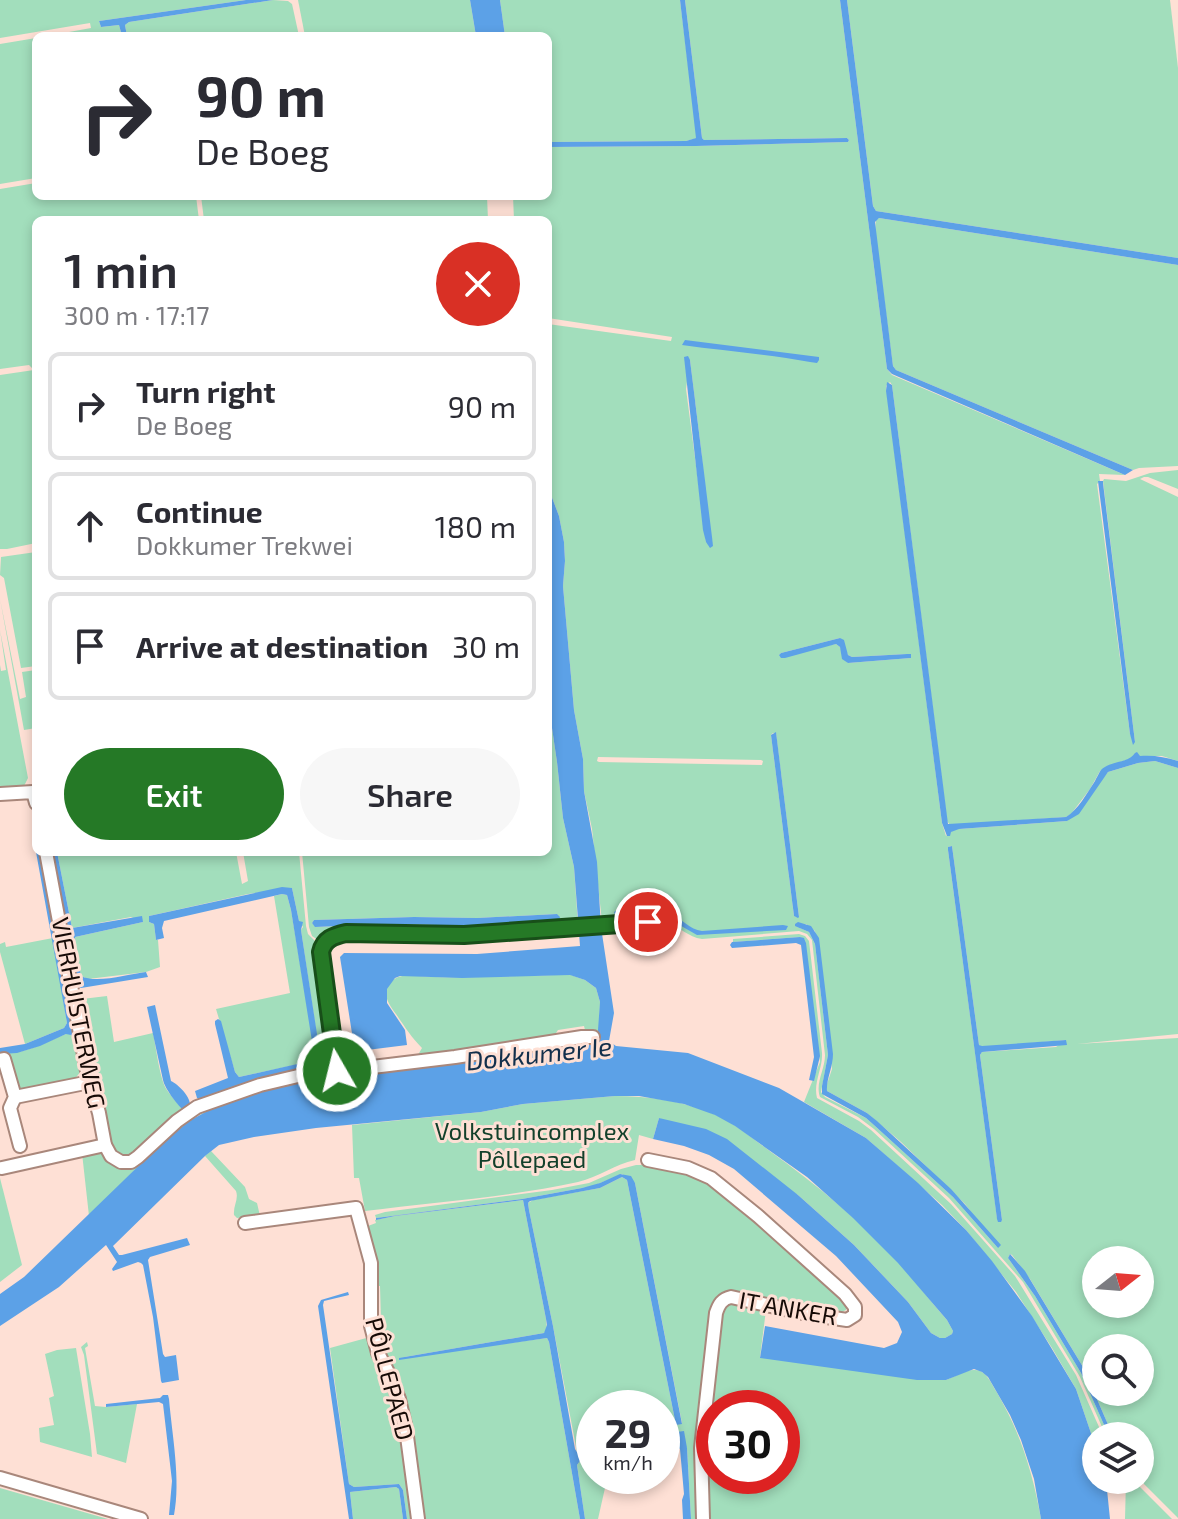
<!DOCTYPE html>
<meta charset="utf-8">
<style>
:root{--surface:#fff;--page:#f7f7f7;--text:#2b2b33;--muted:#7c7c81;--line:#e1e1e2;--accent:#257926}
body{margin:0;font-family:"Exo 2",sans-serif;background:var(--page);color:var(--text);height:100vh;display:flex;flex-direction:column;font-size:30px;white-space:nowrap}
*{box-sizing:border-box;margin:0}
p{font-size:26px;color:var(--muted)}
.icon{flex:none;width:44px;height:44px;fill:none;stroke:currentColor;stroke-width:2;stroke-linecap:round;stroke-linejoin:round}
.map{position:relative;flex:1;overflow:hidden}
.side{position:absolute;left:32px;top:216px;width:520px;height:640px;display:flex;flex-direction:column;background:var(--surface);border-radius:12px;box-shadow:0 4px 12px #0003}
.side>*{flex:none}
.guide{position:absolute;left:32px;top:32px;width:520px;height:168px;border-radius:12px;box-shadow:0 4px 12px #0003;background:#fff;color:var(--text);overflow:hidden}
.needle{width:52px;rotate:73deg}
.controls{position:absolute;left:1082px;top:1246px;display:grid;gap:16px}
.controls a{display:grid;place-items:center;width:72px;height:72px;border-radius:50%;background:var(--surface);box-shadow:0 4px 12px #0003;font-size:40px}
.speed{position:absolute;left:576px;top:1390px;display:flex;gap:16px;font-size:40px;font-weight:700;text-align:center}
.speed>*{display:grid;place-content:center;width:104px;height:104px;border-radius:50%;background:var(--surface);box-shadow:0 4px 12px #0003;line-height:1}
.speed small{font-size:20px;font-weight:400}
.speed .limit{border:12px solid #d22;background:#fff;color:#111}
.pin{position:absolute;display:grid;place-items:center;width:68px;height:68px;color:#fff;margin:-34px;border:4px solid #fff;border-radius:50%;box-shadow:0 2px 8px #0007}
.me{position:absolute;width:88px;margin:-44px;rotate:352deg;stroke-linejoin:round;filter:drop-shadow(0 0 6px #0008)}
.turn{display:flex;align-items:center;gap:28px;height:168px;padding:0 32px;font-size:36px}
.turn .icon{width:104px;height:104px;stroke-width:2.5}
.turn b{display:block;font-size:56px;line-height:68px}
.round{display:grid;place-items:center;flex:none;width:84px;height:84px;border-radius:42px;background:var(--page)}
.overview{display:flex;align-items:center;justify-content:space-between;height:136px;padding:0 32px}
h1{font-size:48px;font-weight:600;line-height:60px}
.action{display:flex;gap:16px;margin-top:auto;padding:16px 32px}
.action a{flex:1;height:92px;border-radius:48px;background:var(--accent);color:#fff;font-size:32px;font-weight:600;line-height:92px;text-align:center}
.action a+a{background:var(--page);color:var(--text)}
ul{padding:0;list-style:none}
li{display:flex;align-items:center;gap:24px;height:108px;margin:0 16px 12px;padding:0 16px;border:4px solid var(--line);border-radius:12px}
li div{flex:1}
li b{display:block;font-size:30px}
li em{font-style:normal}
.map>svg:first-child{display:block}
.green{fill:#a2debc;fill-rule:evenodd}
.water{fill:#5ca1e7}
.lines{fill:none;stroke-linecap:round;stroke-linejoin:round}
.minor-casing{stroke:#a9877b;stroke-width:16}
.minor{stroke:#fff;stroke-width:12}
.route-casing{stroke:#184f19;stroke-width:20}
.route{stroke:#257926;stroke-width:14}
.labels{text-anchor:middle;stroke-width:6;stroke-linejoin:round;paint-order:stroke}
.street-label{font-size:24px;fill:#160a06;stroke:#fee0d5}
.park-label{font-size:24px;fill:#13402b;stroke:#fee0d5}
.water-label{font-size:26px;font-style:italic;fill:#122f4b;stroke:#fee0d5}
</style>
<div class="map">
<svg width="1178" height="1519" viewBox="0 0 1178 1519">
<rect width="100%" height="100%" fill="#fee0d5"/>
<g class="green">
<polygon points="0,0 246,0 99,21 101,27 119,25 122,36 47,36 91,28 90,23 0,38"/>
<polygon points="273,0 288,1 292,4 299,36 127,36 125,25 129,22"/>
<polygon points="298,0 470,0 476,36 305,36"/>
<polygon points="500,0 680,0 697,138 686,141 548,142 548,36 505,36"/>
<path d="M685 0H840L887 369 892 375 1125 475 1099 474 1100 481 1097 484 1130 734 1135 742 1103 481 1104 479 1126 481 1150 473 1178 470V489L1148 477H1144L1140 479 1178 497V761L1162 756H1138L1112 765 1100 771 1090 789 1071 814 1066 817 950 825 947 821 892 385 890 382 886 386 942 823 946 836 954 829H959L1067 821 1108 772 1138 763 1155 761 1178 768V1034L1077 1044 1178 1038V1518L1141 1481 1137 1480V1484L1172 1519H1125L1126 1480H1140V1436H1113L1083 1367 1030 1279 1012 1255 1010 1254 1008 1258 1035 1296 1081 1373 1109 1436H1106L1080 1377 1023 1282 949 1198 874 1129 858 1117 820 1097C815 1083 825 1070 825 1055L812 940 807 934 799 931 702 939C688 937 680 927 667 922 647 916 622 921 602 922L592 829 584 791 583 759 574 710 563 586 565 561 564 542 559 516 548 487V324L671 341 672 337 548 318V220H514L513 196H548V147L696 146 848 142 849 140 847 138 704 140 702 138ZM690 360 702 457 706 542 686 389ZM840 638 848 655 852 657 907 654H911V658L848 663 840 647 836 644 779 655 781 653ZM773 733H776L799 917 794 916 771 735ZM598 757 761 760 763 761 762 765 599 762 597 761ZM952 846 979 1045 982 1047 1066 1040 1056 1047 982 1052 980 1055 1002 1220 1000 1222 997 1218 948 850V847ZM806 924 815 931 832 1069 826 1087 827 1091 867 1113 901 1142 965 1204 998 1248 953 1197 875 1126 866 1118 825 1097 821 1092 828 1055 815 944 809 932 800 928ZM1096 1260H1140V1304H1096ZM1096 1348H1140V1392H1096Z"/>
<polygon points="847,0 1170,0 1178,68 1178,258 876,211 873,206"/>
<polygon points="36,38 36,178 0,184 0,44"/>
<polygon points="36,183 36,196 196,196 199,220 36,220 36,543 7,549 0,549 0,375 34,370 29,365 0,369 0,189"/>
<polygon points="201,196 487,196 488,220 204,220"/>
<polygon points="879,218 1178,265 1178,466 1139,468 1133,470 896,370 893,366 875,230 876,220"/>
<polygon points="36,552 36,666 21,668 4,578 0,575 1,557"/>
<polygon points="0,599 20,699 26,697 22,672 36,670 36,728 24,730"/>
<polygon points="0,630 28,778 23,788 0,790 0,665 1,671 6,670"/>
<path d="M548 701 557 762 563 818 574 867 578 925 501 930 394 929 321 942 312 936 309 927 302 852H548ZM557 914 559 920 480 926 392 924 316 927 312 923 314 920 414 917 477 918Z"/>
<polygon points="57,852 236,852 242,884 248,881 243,852 299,852 306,926 308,934 318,944 331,1058 329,1063 321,1064 301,930 303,927 299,921 292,888 248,894 149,916 149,922 154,924 156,940 158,940 160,967 146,972 88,979 81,976 76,954 75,937 143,922 131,917 72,928"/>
<polygon points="282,894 287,895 291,910 316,1059 313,1061 239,1077 235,1072 216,1009 290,993 274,896"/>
<path d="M799 934 805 936 809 941 822 1053C823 1068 813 1082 817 1098L859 1121 871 1130 951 1204 1015 1276 1076 1375 1103 1436H1096V1448L1076 1389 1052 1348 1016 1292 966 1230 942 1205 866 1138 804 1102 820 1062 805 940 800 937 733 942V939Z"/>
<polygon points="53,938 67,1023 64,1028 25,1044 0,952 0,944 5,942 6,947"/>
<path d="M571 975 585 980 596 988 600 1002 599 1034H586L584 1026 558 1030 552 1039 415 1060 422 1048C411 1037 405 1027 396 1014 389 1004 380 993 392 981 401 972 421 977 434 977 479 978 525 975 571 975Z"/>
<path d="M107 996 114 1042 153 1033C156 1047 160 1081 167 1090 171 1096 179 1105 183 1110L132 1156 120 1157 109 1148 100 1107 105 1109 106 1107 90 1034 87 1035 86 1026 89 1025V1023L86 1004 82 999Z"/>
<path d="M66 1034H70L76 1041 82 1070 73 1081 22 1091 18 1088 6 1053C28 1053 46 1042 66 1034Z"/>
<polygon points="598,1039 597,1044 290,1084 196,1116 156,1149 89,1216 82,1153 98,1150 113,1164 125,1167 188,1116 267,1085"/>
<path d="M615 1096C648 1096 685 1101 716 1115 736 1124 753 1139 771 1152 817 1185 862 1222 900 1264 916 1282 931 1302 947 1320L953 1331 952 1334 945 1338H940L931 1333 908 1302 854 1245 798 1195 659 1118 653 1139 639 1135 635 1160C615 1164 599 1177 578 1182 510 1197 434 1202 365 1211L359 1178H354L352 1125 481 1112 523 1104Z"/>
<path d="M211 1151 245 1187 249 1199 257 1203 260 1216 237 1218 234 1215C233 1206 239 1199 236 1191L205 1156Z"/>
<polygon points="636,1165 662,1165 708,1180 755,1219 847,1303 846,1310 838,1314 724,1294 699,1519 691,1519 687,1448 677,1435 676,1438 662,1442 662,1408 594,1408 594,1454 582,1455 577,1452 553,1326 529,1210 528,1203 533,1200 600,1188 622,1177 627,1180 676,1425 682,1423 635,1183 622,1174 593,1186 522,1199 376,1218 375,1215 385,1212 552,1190 589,1183 621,1169"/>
<polygon points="0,1178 22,1265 0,1282"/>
<polygon points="523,1200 546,1319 547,1329 544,1333 399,1358 547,1338 549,1342 580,1519 422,1519 408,1428 382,1354 388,1351 381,1321 380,1286 374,1286 366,1229 368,1226 376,1223 375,1220 395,1216"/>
<path d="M732 1301 766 1310 760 1357 946 1380C954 1377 967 1369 975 1370 986 1370 991 1383 996 1391 1020 1431 1033 1473 1041 1519H706V1432L722 1307ZM714 1408H782V1476H714Z"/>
<polygon points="370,1337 393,1388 416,1519 407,1519 403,1490 399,1484 354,1487 349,1484 330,1348"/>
<polygon points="87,1342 88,1346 85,1348 95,1406 106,1407 137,1404 126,1463 97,1454 84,1355 81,1347"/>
<polygon points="76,1348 90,1434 92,1457 40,1442 39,1428 54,1425 49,1398 54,1396 45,1354 57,1350"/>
<polygon points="594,1459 594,1476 606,1476 605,1488 598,1519 585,1519 577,1465 580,1461"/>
<polygon points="396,1487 399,1489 403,1519 353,1519 350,1492"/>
<polygon points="0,1488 108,1519 0,1519"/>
</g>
<g class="water">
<polygon points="246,0 273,0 129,22 125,25 127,36 122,36 119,25 101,27 99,21"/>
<polygon points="470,0 500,0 505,36 476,36"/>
<polygon points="680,0 685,0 702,138 704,140 847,138 849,140 848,142 696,146 548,147 548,142 686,141 696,138"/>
<polygon points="840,0 847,0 873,206 876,211 1178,258 1178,265 879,218 875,222 893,366 896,370 1133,470 1125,475 892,374 887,369"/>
<path d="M685 340 819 357V360L817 363 810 362C768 354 724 351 682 345Z"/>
<polygon points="688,356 690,360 712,537 713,546 710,548 706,542 703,530 684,357"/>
<path d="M887 382 892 385 948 824 1066 817C1078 810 1087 793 1095 781 1096 779 1100 771 1101 770 1111 760 1128 764 1135 753L1137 752 1140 756C1154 755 1165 757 1178 761V768L1155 761 1138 763 1108 772 1079 814 1067 821 959 829 951 832 950 836H947L942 823 886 391Z"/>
<polygon points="1098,481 1103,481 1103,483 1135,742 1133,745 1130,734"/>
<polygon points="548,487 559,516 564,542 565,561 563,586 574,710 583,759 584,791 597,862 601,927 614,1013 609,1041 616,1046 688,1053 779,1088 866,1138 918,1183 966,1230 992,1261 1032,1316 1076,1389 1096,1448 1096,1480 1106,1480 1110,1519 1041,1519 1034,1479 1021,1440 1010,1415 988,1377 982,1372 974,1369 946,1380 917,1380 760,1358 765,1326 884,1348 897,1343 902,1332 898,1322 836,1256 734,1169 709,1155 684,1146 653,1139 659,1118 706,1129 727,1139 798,1195 854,1245 908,1302 931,1333 940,1338 945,1338 952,1334 953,1331 947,1320 898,1263 853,1218 807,1177 735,1126 715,1115 684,1104 639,1096 615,1096 523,1104 481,1112 316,1128 254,1137 219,1145 205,1156 113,1246 119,1255 122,1255 187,1238 190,1245 150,1257 148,1260 163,1354 165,1357 176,1355 179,1380 162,1383 161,1381 153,1317 143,1265 141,1263 138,1262 113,1271 112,1269 117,1262 106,1245 59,1287 0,1326 0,1294 24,1277 156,1149 189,1121 213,1108 241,1097 290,1084 597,1044 600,1002 596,988 585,980 570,975 462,978 400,976 395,978 387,989 387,1003 405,1030 407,1045 359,1051 354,1046 340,957 344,953 477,954 580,946 574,867 563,818 557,762 548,701"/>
<polygon points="840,638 844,640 848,655 852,657 907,654 911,654 911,658 848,663 842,659 840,647 836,644 785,658 781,658 779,655 781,653"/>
<polygon points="776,732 799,917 798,918 794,916 771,735"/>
<polygon points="952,846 979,1045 982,1046 1066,1040 1067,1045 982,1052 980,1055 1002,1220 1001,1222 998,1222 997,1219 948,850 948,847"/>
<polygon points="36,852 42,852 75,1041 71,1035 66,1034 40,1046 17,1053 0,1054 0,1048 25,1044 64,1028 67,1023"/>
<path d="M50 852H57L72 928 142 916 143 922 75 937 76 954 81 976C96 984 129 974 146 972L148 977 81 988 77 987Z"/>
<polygon points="282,887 292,888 299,921 303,922 301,930 321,1060 320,1068 257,1080 233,1087 200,1100 197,1098 195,1091 228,1078 215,1024 215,1021 218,1019 221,1021 235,1072 239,1077 315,1060 291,910 287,895 282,894 164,921 162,928 164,938 156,940 154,924 149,922 149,916"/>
<path d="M615 911C631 912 658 910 673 916 684 920 689 929 702 931L783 925 788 926 786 930 697 935 669 919 616 915 614 913Z"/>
<polygon points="557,914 560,917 559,920 480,926 392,924 315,927 312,923 314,920 414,917 477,918"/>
<path d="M798 922 811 926 819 938 833 1054C833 1067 826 1080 827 1091L867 1113 877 1121 951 1189 1001 1245 998 1248 953 1197 875 1126 866 1118 822 1094V1086L828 1055 815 944 809 932 795 926V924Z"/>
<polygon points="800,937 804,938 806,943 820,1056 814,1081 809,1080 814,1057 801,945 796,943 732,948 730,945 732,942"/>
<path d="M155 1005 171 1081C179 1085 191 1097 190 1106L183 1110C177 1104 165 1089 163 1080L147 1007Z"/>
<path d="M620 1174 631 1176 635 1183 682 1424 676 1425 627 1180 622 1177 600 1188 530 1201 528 1203 529 1210 553 1326 575 1449C579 1457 586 1455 594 1454V1459L580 1461 577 1465 585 1519H580L549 1342 547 1338 399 1360V1358L544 1333 547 1325 546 1319 523 1200 395 1216 376 1220V1218L522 1199 582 1188 600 1183Z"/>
<polygon points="1010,1254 1025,1271 1083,1367 1113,1436 1109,1436 1081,1373 1035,1296 1008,1258"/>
<polygon points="348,1292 349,1295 324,1301 323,1305 349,1484 354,1487 399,1484 403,1490 407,1519 403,1519 399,1489 396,1487 350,1492 353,1519 349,1519 318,1306 321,1300"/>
<path d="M163 1395H168L169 1399C172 1435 181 1480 174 1515H169L172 1481 163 1404 159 1402 106 1407V1404L160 1398Z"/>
<polygon points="684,1431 687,1448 691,1519 683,1519 682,1500 684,1494 680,1449 677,1446 662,1448 662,1442 676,1438 677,1432"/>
</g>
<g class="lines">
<defs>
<g id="minor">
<polyline points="0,794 33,792 36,803"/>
<polyline points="46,852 87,1071 99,1113 105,1145 111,1156 121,1162 131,1162 138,1157 177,1121 197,1107 260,1085 298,1076 455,1057 582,1037 593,1037"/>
<polyline points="0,1060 4,1059 15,1097 10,1108 20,1146"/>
<polyline points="337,1071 321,960 322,945 331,937 346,933 464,935 648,922"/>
<polyline points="15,1097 90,1082"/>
<path d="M648 1160 688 1168 711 1178 758 1216 845 1294 855 1307V1315L847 1320 807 1314 731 1297C722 1299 719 1304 716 1313L701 1448 703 1519"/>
<polyline points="2,1168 105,1145"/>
<polyline points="245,1223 356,1208 371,1263 371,1326 378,1353 390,1376 399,1399 406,1429 418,1519"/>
<polyline points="0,1478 141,1519"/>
</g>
</defs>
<use href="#minor" class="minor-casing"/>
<use href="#minor" class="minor"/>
</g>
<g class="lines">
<defs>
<path id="route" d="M337 1071 321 952C324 939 333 936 346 933L464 935 648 922"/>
</defs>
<use href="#route" class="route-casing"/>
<use href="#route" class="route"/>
</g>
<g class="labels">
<g class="street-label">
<text transform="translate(78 1013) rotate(79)" y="8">VIERHUISTERWEG</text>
<text transform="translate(788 1309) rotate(10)" y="8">IT ANKER</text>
<text transform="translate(389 1379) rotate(75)" y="8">PÔLLEPAED</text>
</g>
<g class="park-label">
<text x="532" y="1140">Volkstuincomplex<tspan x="532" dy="28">Pôllepaed</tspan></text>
</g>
<g class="water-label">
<text transform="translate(539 1054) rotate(-6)" y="9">Dokkumer Ie</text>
</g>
</g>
</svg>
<div class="controls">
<a><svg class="needle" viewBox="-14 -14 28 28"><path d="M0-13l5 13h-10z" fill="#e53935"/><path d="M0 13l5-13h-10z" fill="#7c7c81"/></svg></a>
<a><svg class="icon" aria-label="search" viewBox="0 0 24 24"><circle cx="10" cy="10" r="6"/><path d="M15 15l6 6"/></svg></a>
<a><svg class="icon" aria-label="layers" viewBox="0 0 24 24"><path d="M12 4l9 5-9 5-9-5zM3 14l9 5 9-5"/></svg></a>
</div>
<div class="speed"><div>29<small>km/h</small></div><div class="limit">30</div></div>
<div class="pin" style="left:648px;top:922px;background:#d93025"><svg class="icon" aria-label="arrive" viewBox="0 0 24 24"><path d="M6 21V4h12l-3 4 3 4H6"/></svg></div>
<svg class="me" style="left:337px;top:1071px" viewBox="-20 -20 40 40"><circle r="17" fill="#257926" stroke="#fff" stroke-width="3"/><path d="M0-11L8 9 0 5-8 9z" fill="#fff"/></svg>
<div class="guide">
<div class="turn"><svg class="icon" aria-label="right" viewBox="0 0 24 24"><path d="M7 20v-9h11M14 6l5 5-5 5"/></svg><div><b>90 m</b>De Boeg</div></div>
</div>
<section class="side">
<div class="overview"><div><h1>1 min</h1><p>300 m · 17:17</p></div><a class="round" style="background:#d93025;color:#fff"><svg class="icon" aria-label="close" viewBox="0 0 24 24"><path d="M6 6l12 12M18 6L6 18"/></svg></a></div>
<ul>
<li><svg class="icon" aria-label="right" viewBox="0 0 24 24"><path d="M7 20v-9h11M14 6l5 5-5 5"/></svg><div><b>Turn right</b><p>De Boeg</p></div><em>90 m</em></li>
<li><svg class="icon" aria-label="ahead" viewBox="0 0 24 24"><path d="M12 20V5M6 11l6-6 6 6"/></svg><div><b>Continue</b><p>Dokkumer Trekwei</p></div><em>180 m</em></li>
<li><svg class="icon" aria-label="arrive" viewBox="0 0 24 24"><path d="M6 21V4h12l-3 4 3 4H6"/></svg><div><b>Arrive at destination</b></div><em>30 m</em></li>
</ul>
<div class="action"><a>Exit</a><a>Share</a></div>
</section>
</div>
